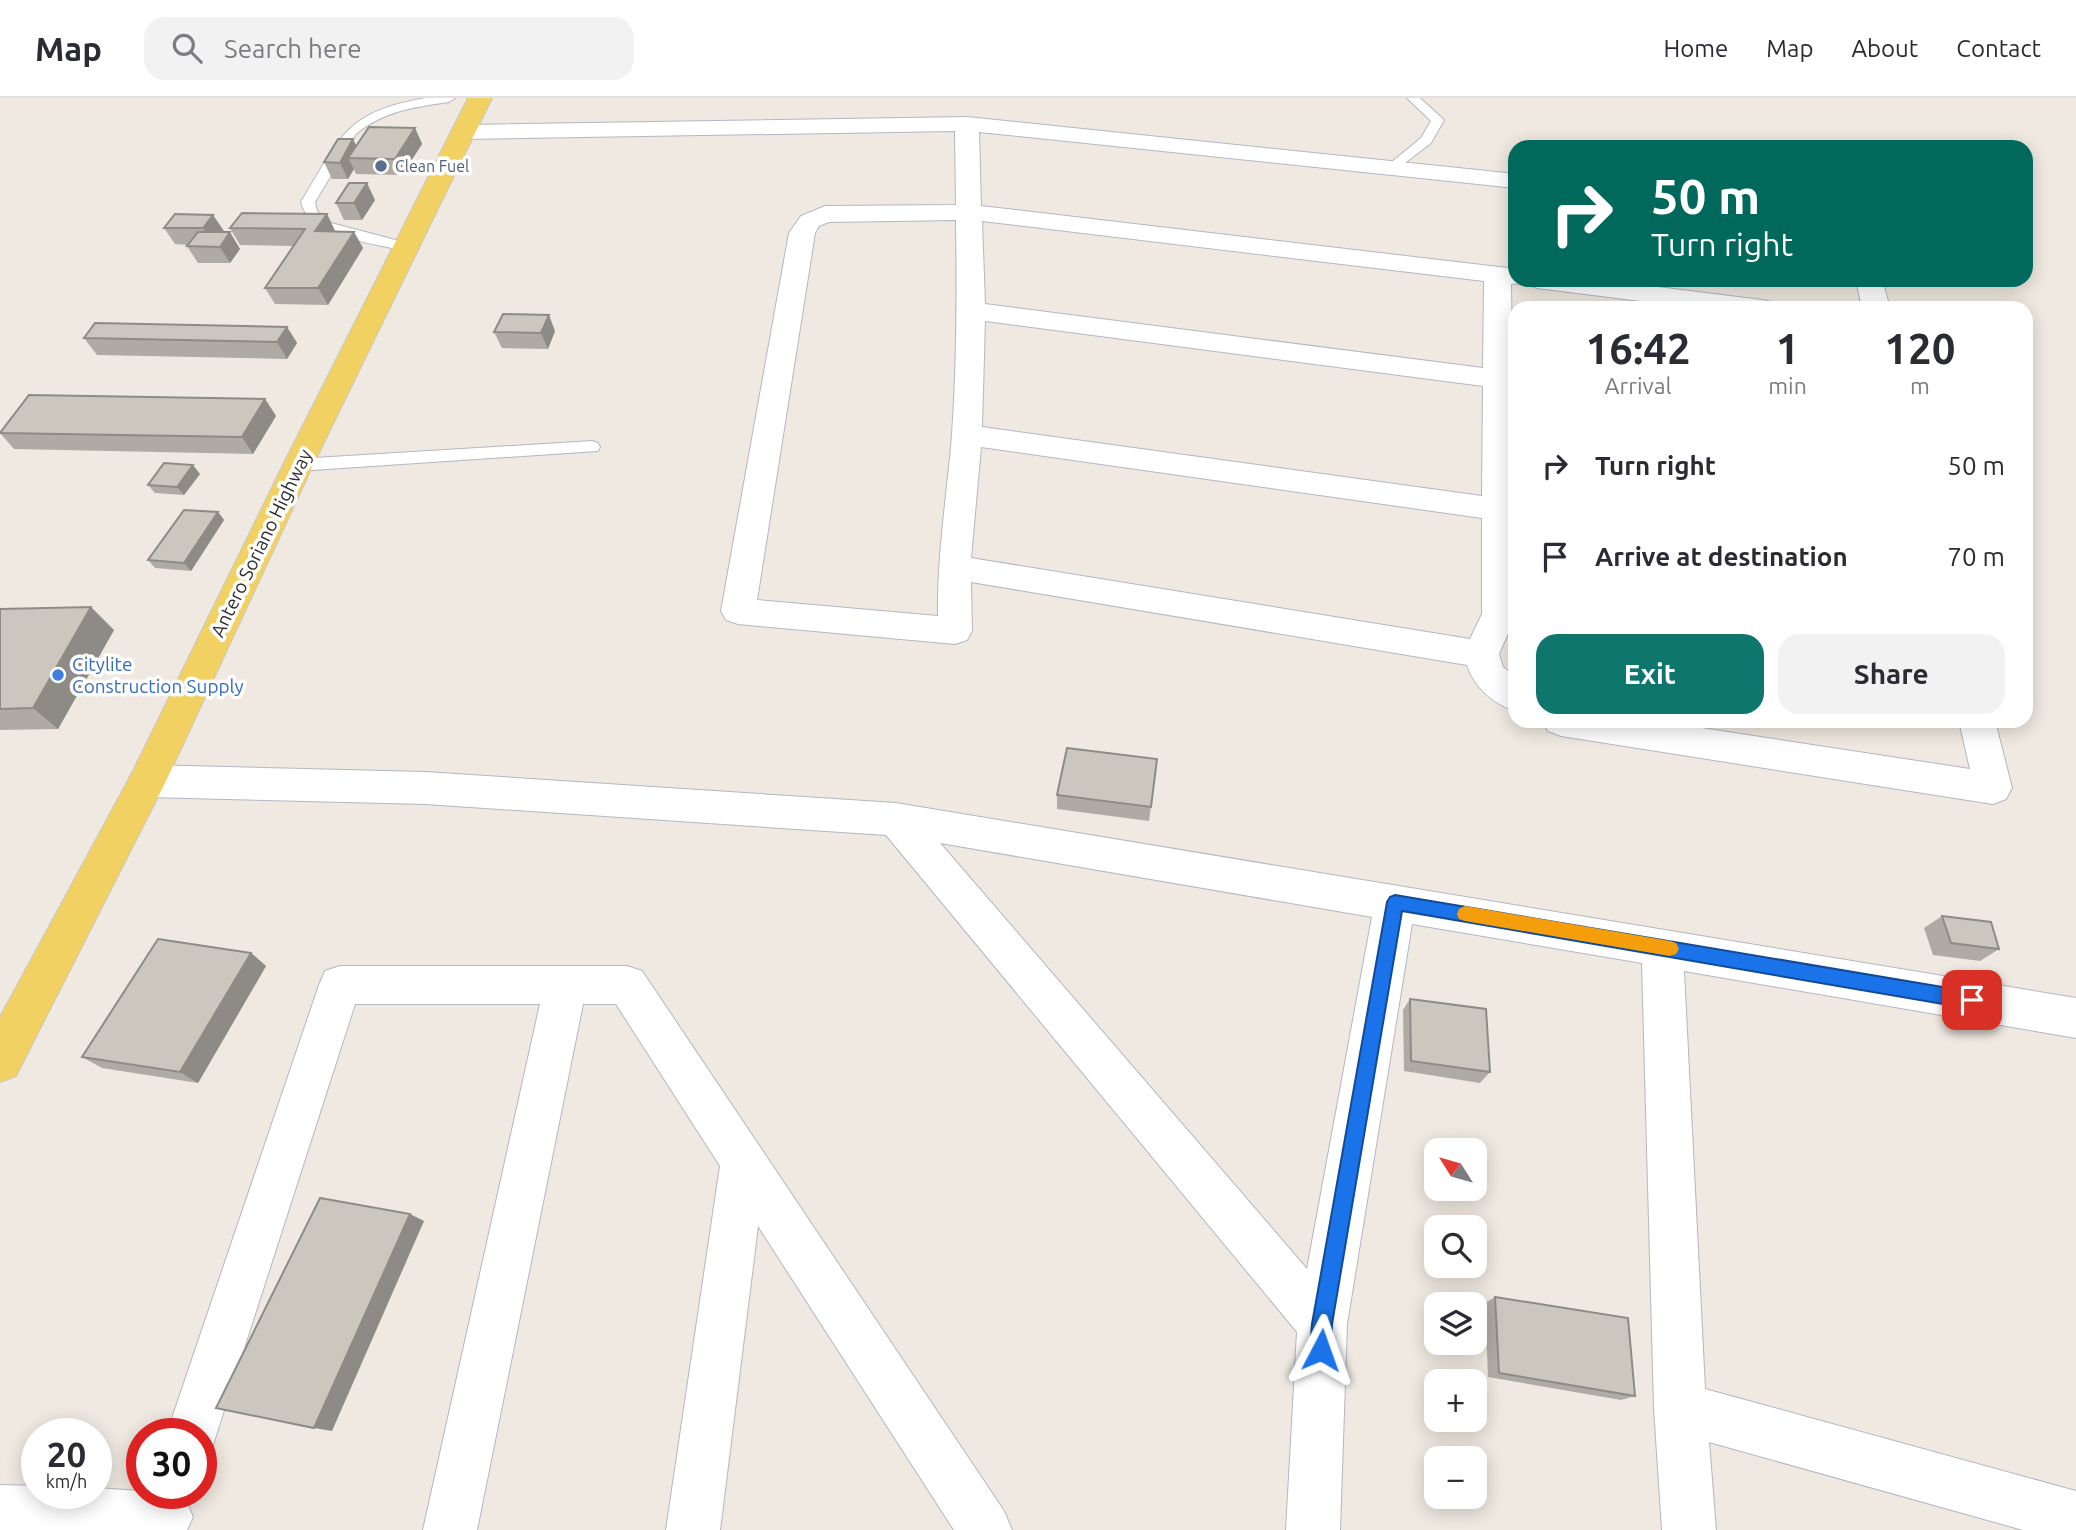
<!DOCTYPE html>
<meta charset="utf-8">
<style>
:root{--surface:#fff;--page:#f2f2f3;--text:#2b2b33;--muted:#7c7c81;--line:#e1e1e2;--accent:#0f766e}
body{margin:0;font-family:Ubuntu,sans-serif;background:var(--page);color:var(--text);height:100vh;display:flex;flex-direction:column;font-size:26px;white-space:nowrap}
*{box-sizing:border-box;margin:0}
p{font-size:23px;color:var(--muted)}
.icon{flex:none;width:38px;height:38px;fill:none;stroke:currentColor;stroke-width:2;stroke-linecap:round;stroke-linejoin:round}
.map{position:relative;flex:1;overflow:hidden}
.side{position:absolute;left:1508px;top:203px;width:525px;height:427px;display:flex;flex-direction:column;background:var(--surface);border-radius:21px;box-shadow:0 4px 18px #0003}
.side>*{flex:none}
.hud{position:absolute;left:1508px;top:42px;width:525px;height:147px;border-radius:21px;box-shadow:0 4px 18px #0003;background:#00695c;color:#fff;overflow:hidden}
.needle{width:46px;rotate:307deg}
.tools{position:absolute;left:1424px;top:1040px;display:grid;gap:14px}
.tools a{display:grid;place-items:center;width:63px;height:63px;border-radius:14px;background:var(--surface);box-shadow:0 4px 18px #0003;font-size:35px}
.speed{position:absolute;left:21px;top:1320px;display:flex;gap:14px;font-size:35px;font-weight:700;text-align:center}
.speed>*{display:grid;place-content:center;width:91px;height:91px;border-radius:50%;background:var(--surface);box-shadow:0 4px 18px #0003;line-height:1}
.speed small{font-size:18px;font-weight:400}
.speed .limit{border:10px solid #d22;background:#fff;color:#111}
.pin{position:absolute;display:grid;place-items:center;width:60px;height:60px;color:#fff;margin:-30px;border-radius:14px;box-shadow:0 4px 10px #0006}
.me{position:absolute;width:77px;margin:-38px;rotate:4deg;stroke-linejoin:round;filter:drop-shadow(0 0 5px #0008)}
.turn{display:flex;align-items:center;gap:24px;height:147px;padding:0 28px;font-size:32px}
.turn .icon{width:91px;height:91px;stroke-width:2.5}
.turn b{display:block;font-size:49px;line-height:60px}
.eta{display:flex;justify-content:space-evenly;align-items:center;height:119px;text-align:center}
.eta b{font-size:42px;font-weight:700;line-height:49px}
.action{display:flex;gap:14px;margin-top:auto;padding:14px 28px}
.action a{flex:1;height:80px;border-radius:21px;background:var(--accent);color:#fff;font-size:28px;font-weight:700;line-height:80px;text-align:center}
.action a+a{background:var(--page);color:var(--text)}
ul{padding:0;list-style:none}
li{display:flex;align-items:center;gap:21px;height:91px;padding:0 28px}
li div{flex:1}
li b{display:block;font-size:26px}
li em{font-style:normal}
header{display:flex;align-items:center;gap:42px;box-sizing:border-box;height:98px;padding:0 35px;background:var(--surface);border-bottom:2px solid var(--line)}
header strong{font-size:33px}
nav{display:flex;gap:38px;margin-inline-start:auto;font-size:24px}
.search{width:490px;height:63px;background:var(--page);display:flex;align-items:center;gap:18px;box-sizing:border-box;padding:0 24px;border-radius:21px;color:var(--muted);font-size:26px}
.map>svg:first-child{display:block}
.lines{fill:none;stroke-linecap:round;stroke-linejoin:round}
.service-casing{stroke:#b4b7c1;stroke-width:2}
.minor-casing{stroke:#b4b7c1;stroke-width:2}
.primary-casing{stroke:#c9c9c9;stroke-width:2}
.service{fill:#fff;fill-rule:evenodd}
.minor{fill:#fff;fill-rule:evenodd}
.primary{fill:#f2d163;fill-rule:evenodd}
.wall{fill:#afaba4}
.shaded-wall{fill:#8e8b86}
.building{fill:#cbc7bf;stroke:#8e8b86;stroke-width:2}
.route{fill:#1a73e8;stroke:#114b97;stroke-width:2}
.slow{fill:#f59e0b}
.service-dot{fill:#5c6f8a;stroke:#fff;stroke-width:2.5}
.shop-dot{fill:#3f7fe0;stroke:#fff;stroke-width:2.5}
.labels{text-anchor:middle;stroke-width:7;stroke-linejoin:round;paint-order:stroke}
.far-service-label{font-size:16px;fill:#4e5e75;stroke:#fff;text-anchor:start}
.street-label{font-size:19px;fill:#2e2e2e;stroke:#fff}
.shop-label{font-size:19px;fill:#366cbe;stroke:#fff;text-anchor:start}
</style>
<header>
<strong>Map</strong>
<div class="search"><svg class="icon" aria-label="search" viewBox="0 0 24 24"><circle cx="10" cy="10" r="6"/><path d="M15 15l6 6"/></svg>Search here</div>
<nav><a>Home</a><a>Map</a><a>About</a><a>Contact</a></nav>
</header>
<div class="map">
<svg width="2076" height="1432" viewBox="0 0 2076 1432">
<rect width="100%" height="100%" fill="#efe9e1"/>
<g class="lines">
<defs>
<g id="service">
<path d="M426 0H455L449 4C415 9 383 13 356 36L315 104 317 113 331 125 411 146V152L406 153C376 146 308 138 301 104 341 39 344 14 426 0Z"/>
<polygon points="1407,0 1420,0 1444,22 1431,45 1393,74 1388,73 1388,67 1421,40 1431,23"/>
<polygon points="592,343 598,345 600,349 598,353 298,373 290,367 298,361"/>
</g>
<g id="minor">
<path d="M967 19 1516 76V90L979 34 981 108 1516 171V182H1602L1762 202 1772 204 1776 210H1696L1537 190 1525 185 1511 186 1516 517 1499 556 1503 569 1516 579V613C1493 606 1474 589 1467 567L971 484 972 533 967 542 955 546 738 526 726 522 721 513 789 135 801 118 825 108 956 107 955 33 463 41 455 39 451 34 455 29 463 27ZM956 122C957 193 957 265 952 337 947 398 937 457 938 518L757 502 815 135 819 128 829 124ZM982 123 1484 183 1483 270 985 206ZM985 223 1483 288 1482 398 982 329ZM981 349 1482 420V516L1470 541 971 460Z"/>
<polygon points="1856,182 1882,182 1890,210 1862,210"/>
<polygon points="1543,623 1656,623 1970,671 1959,623 1995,623 2012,690 2006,701 1993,706 1561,638 1548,633"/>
<path d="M147 667 425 674 896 705 2076 900V940L1684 873 1705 1291 2076 1393V1432H2023L1709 1344 1716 1432H1662L1654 1310 1642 865 1412 826 1347 1226 1340 1432H1286L1297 1234 886 737 425 706 147 699 134 694 128 683 134 672ZM940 745 1372 819 1307 1171Z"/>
<polygon points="340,868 627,868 642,873 1004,1413 1012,1432 954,1432 758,1128 720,1432 666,1432 720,1068 616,906 583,906 477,1432 423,1432 540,906 355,906 211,1353 201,1358 201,1335 167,1335 319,887 325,873"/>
<polygon points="0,1387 37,1388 37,1395 96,1395 96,1390 172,1395 185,1400 193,1419 187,1432 0,1432"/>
</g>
<polygon id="primary" points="468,0 492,0 313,367 166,683 16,978 0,984 0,919 132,675 283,367"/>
</defs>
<use href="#service" class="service-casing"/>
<use href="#minor" class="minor-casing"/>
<use href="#primary" class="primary-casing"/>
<use href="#service" class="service"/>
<use href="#minor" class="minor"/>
<use href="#primary" class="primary"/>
</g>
<g class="wall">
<polygon points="415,30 422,46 402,77 356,76 354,71 348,81 332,81 324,64 357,47"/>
<polygon points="375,102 362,122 344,122 336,105"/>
<polygon points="175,116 224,133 240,151 230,165 198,165 187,148 188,147 175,146 164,130"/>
<polygon points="327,116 335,133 354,134 363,150 328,207 275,206 265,190 294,148 240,147 230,130"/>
<polygon points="287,229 297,245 287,261 97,257 84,240"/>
<polygon points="555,233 548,251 502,250 494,234"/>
<polygon points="265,301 276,318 253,356 14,351 0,335 0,334"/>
<polygon points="200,376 184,397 155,395 148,387"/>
<polygon points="218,414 224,422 191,473 155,470 148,462"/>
<polygon points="0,511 114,532 58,631 0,632"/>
<polygon points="1157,661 1149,723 1057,711 1057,697"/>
<polygon points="1942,818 1999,851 1980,863 1933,857 1924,830"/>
<polygon points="251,855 266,868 198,985 102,970 82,959"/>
<polygon points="1410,901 1490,974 1480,985 1404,973 1403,912"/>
<polygon points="1495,1199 1635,1298 1621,1302 1488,1279 1485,1205"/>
</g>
<g class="shaded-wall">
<polygon points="415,30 422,46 402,77 395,61"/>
<polygon points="353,41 361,57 348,60 354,71 348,81 340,65"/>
<polygon points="367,85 375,102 362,122 354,105"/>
<polygon points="327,116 335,133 324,150 315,133"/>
<polygon points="213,117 224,133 213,147 203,130"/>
<polygon points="230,134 240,151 230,165 220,149"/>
<polygon points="354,134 363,150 328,207 318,190"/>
<polygon points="549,217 555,233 548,251 541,235"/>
<polygon points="287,229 297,245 287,261 277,244"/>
<polygon points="265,301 276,318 253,356 242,339"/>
<polygon points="193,367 200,376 184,397 177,389"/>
<polygon points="218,414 224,422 191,473 184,465"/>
<polygon points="91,509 114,532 58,631 33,610"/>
<polygon points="251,855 266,868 198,985 180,974"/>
<polygon points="410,1116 424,1123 332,1333 314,1330"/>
</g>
<g class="building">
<polygon points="369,29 415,30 395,61 348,60"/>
<polygon points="338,41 353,41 340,65 324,64"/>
<polygon points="349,85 367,85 354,105 336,105"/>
<polygon points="242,115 327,116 315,133 354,134 318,190 265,190 305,131 230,130"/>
<polygon points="175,116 213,117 203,130 164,130"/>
<polygon points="198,134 230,134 220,149 187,148"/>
<polygon points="503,216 549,217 541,235 494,234"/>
<polygon points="95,225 287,229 277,244 84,240"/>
<polygon points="29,297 265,301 242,339 0,335"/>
<polygon points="164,365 193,367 177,389 148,387"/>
<polygon points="184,412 218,414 184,465 148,462"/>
<polygon points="91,509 33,610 0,611 0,511"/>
<polygon points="1067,650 1157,661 1151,709 1057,697"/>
<polygon points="1942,818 1991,824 1999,851 1951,845"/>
<polygon points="158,841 251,855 180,974 82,959"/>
<polygon points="1410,901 1486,911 1490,974 1411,963"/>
<polygon points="320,1100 410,1116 314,1330 216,1310"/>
<polygon points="1495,1199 1628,1220 1635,1298 1499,1275"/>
</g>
<polygon class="route" points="1395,797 1972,894 1979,897 1981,902 1979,908 1972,911 1402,813 1332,1226 1331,1252 1328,1259 1321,1262 1313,1259 1310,1252 1312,1226 1387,804 1390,799"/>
<polygon class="slow" points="1465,808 1670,843 1676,845 1679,851 1676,856 1670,858 1465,823 1459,821 1457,816 1459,811"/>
<circle class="service-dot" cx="381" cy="68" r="7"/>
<circle class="shop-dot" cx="58" cy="577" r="7"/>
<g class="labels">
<g class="far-service-label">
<text x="395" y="74">Clean Fuel</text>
</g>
<g class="street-label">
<text transform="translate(261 445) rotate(-64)" y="7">Antero Soriano Highway</text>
</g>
<g class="shop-label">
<text x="72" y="573">Citylite<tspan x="72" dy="22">Construction Supply</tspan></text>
</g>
</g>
</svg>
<div class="tools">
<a><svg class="needle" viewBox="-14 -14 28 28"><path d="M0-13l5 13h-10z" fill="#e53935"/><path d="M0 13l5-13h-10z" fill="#7c7c81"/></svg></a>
<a><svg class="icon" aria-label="search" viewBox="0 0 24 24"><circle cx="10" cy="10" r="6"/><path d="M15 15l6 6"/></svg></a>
<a><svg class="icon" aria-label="layers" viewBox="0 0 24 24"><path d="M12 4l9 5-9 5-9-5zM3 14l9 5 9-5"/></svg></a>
<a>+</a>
<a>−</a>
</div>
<div class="speed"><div>20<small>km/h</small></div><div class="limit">30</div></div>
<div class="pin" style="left:1972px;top:902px;background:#d93025"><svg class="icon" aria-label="arrive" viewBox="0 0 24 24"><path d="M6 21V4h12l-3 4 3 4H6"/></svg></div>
<svg class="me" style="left:1321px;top:1252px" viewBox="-20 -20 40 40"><path d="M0-17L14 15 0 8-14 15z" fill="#1a73e8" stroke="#fff" stroke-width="4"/></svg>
<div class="hud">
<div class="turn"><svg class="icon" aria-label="right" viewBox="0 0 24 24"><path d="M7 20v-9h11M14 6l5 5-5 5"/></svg><div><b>50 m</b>Turn right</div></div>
</div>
<section class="side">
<div class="eta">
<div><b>16:42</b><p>Arrival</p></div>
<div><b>1</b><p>min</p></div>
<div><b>120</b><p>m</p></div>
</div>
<ul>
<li><svg class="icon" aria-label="right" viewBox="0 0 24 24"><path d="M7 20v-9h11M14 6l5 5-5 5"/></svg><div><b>Turn right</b></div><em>50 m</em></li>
<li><svg class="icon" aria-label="arrive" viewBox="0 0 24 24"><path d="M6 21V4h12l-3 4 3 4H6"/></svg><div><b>Arrive at destination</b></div><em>70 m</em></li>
</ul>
<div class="action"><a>Exit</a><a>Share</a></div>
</section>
</div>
